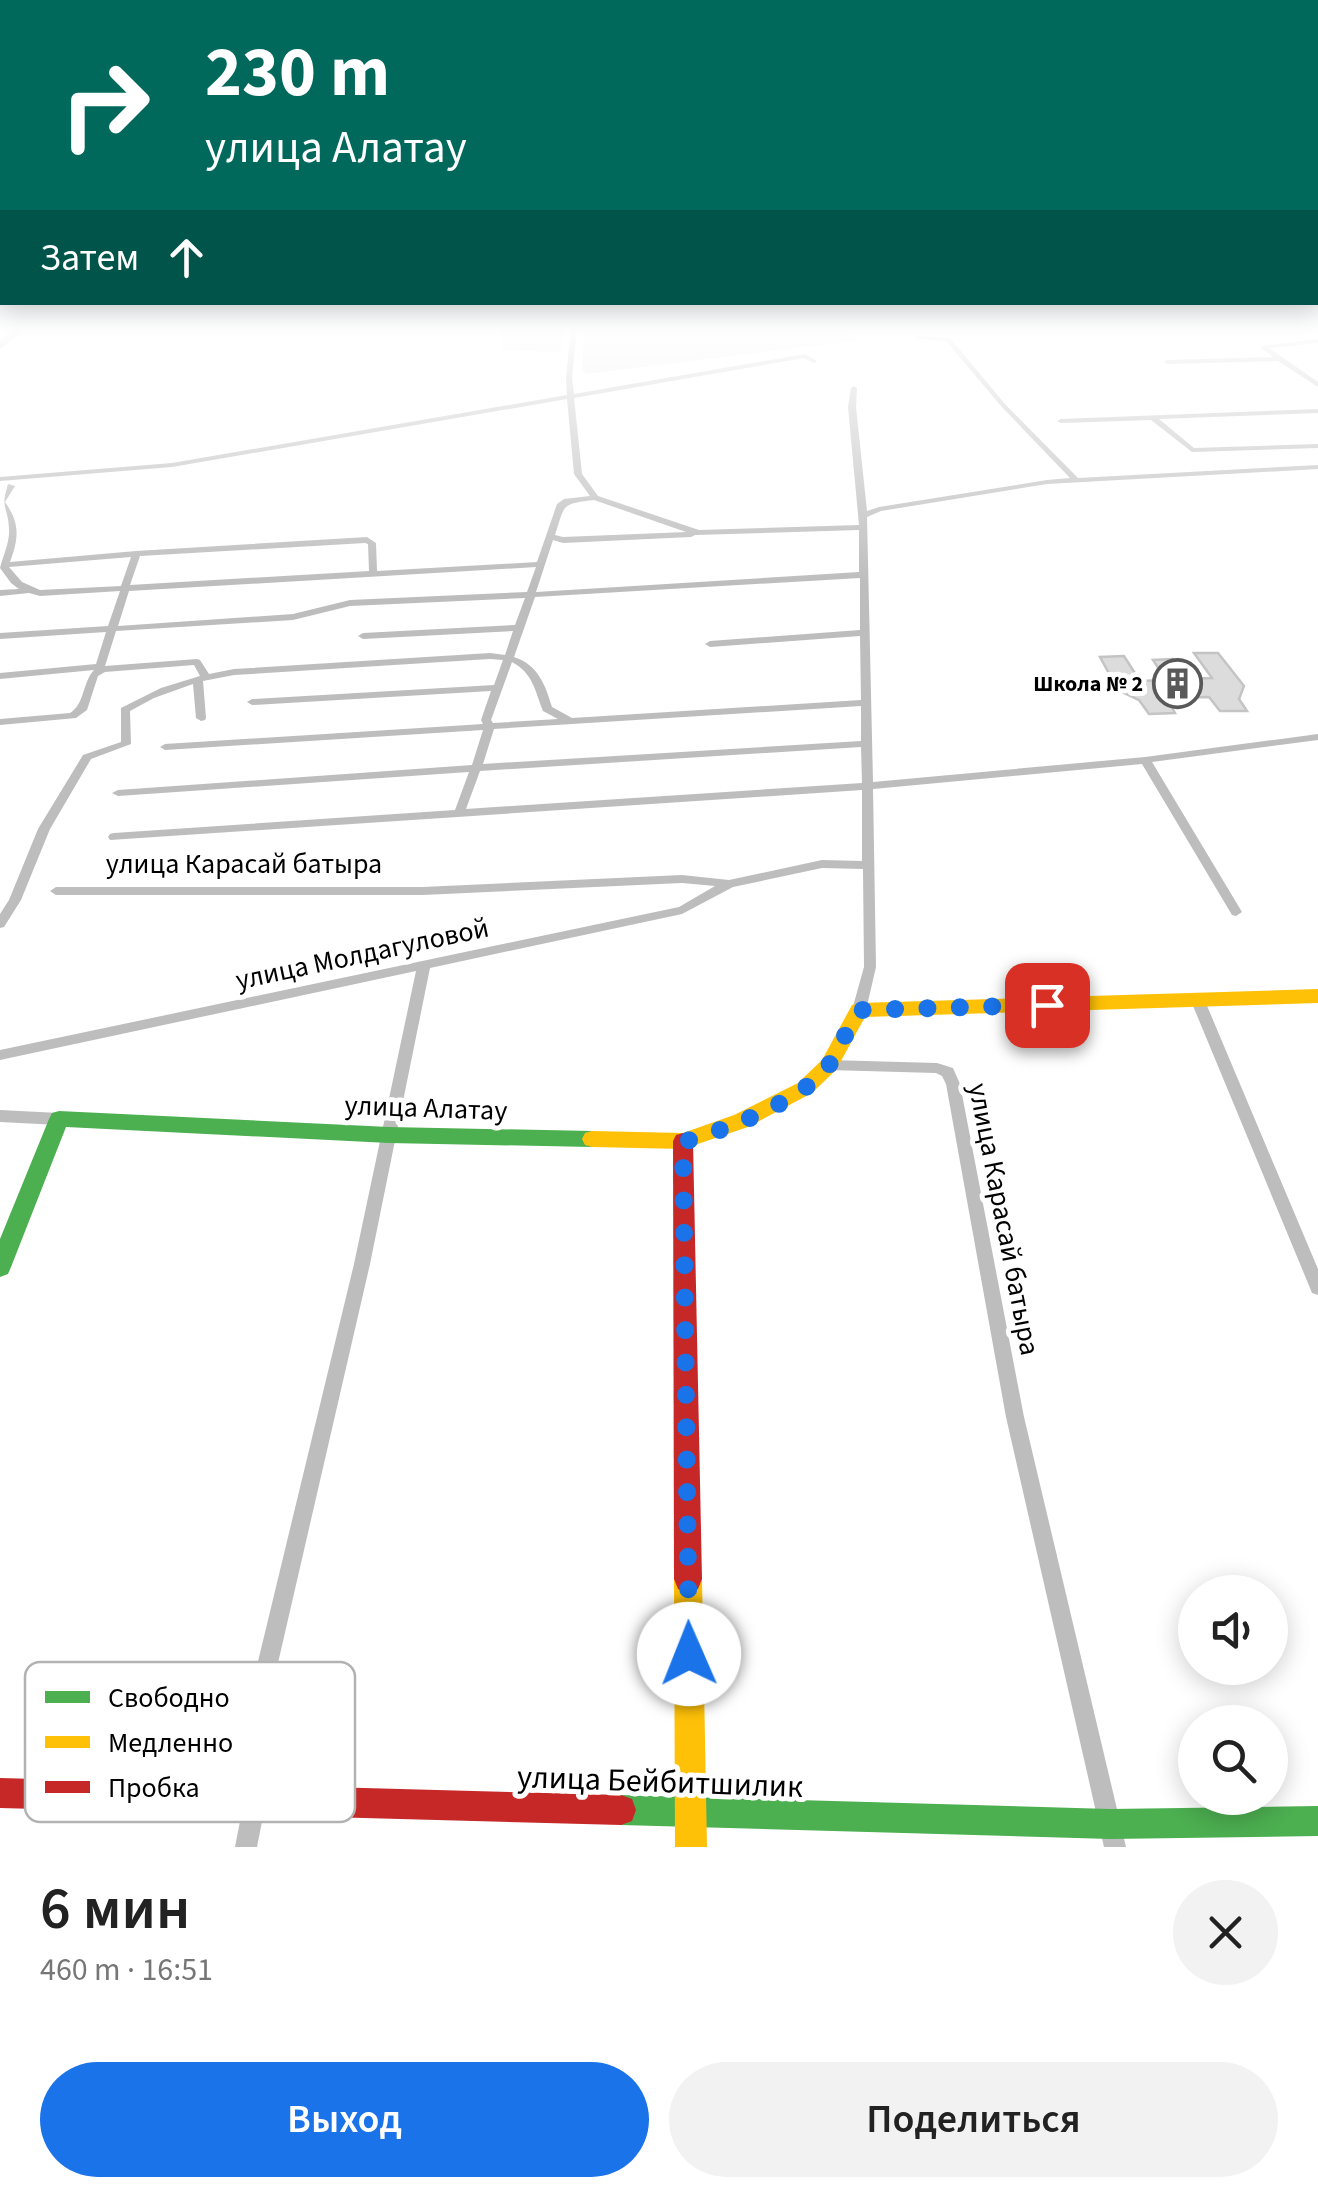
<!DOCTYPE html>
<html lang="ru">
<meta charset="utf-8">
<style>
:root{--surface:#fff;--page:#f2f2f2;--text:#222;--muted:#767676;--accent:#1a73e8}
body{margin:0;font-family:"Source Sans 3",sans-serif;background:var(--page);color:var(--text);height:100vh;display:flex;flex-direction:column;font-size:38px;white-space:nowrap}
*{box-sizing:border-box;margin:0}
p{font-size:32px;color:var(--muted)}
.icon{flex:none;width:55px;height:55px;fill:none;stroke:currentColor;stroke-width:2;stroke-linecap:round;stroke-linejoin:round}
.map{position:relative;height:1847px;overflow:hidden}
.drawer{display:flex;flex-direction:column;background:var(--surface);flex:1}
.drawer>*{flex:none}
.banner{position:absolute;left:0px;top:0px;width:1320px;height:305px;box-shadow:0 5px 25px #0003;background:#00695c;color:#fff;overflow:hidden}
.fabs{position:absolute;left:1178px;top:1575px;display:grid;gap:20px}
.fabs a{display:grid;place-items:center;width:110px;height:110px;border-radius:50%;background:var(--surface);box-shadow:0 5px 25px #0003;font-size:50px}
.pin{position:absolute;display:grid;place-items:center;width:85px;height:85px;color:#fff;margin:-42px;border-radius:20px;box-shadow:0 5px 15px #0006}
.me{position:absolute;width:110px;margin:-55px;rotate:359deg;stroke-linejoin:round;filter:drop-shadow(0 0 8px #0008)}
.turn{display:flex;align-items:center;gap:35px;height:210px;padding:0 40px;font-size:45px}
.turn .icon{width:130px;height:130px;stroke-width:2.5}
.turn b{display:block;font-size:70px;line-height:85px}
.then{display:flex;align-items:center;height:95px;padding:0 40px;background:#0003;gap:20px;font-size:38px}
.round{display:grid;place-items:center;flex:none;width:105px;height:105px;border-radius:52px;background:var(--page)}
.overview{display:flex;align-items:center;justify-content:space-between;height:170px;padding:0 40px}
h1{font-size:60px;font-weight:600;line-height:75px}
.cta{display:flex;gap:20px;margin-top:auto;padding:20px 40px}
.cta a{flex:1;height:115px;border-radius:60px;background:var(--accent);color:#fff;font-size:40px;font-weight:600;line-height:115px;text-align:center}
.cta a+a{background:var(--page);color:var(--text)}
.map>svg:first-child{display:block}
.green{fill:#e8e8e8}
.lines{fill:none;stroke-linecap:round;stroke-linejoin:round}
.river{fill:#bababa;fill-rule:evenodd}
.building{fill:#dcdcdc;stroke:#c4c4c4;stroke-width:2.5}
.street{fill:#bdbdbd;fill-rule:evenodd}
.fast{fill:#4caf50;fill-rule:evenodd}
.slow{fill:#ffc107;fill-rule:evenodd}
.jam{fill:#c62828;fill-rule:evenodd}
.route{stroke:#1a73e8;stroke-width:18;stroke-dasharray:0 32.4}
.labels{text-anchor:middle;stroke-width:10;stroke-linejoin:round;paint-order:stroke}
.far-poi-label{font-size:22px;font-weight:bold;fill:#000;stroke:#fff;text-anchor:end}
.street-label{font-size:28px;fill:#000;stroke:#fff}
.near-street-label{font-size:32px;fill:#000;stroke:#fff}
.key{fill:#fff;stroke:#b2b2b2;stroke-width:2.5}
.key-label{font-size:28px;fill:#000}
</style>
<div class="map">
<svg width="1318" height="1847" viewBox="0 0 1318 1847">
<rect width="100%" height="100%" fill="#fff"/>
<g class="green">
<polygon points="502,327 565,327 561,352 502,350"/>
<polygon points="584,327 854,327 854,338 861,340 586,374 582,370"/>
</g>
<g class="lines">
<polygon class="river" points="11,327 24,330 0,349 0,341 13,330"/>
</g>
<polygon class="building" points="1194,653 1218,653 1244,686 1239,699 1247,711 1220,711 1209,697 1167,698 1175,713 1149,714 1139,700 1118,690 1100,657 1124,656 1140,681 1166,680 1153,660 1173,659 1186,679 1212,678"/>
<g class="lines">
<g class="street">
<path d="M571 327H577L572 378 574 394 805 354 817 361 814 363 804 358 574 398 582 474 598 496 699 530 859 525 848 407 851 388 854 386 857 388 856 407 867 511 879 507 1047 480 1070 478 1001 406 946 341 916 339 918 336 950 338 1005 404 1078 478 1318 465V469L1047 484 881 511 867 517 873 782 1145 757 1318 734V740L1152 762 1242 912 1236 916 1232 915 1142 764 873 789 876 967 866 1010 864 1013H854L852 1010 864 967 863 869 822 868 733 887 682 914 430 968 370 1264 248 1793 255 1790 263 1793 266 1801 257 1847H235L243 1806 236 1809 228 1806 225 1798 354 1264 416 971 0 1060V1050L679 907 715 886 682 883 423 895H56L50 891 56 887H423L682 875 729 880 822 860 862 861V790L110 840 108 837 110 834 114 833 455 810 469 772 118 796 112 793 118 790 472 765 483 730 165 750 160 747 165 744 483 724 481 720 491 691 252 705 247 702 252 699 494 685 503 660 490 659 234 675 203 681 206 718 205 720 201 721 196 718 193 684 154 698 130 711 131 744 91 759 50 829 21 900 4 927 0 928V914L9 900 38 829 83 755 121 742V708L161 688 200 676 194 665 105 672 98 676 87 710 76 718 0 725V719L70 713C85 704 82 683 94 670L0 679V673L96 664 106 632 0 639V633L108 626 120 591 40 596 29 593 0 596V590L19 589 11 583 0 568C3 556 10 542 9 529 8 505 0 511 8 484L15 486 5 502C20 523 19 538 10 562L136 551 367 537 376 543 377 571 537 562 557 504 564 499 590 496 574 474 567 399 172 467 0 481V477L172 463 567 395 566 378ZM594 500 686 532 563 537 555 535C565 504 561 504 594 500ZM859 530V572L536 592 553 540 563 543 691 537 695 535ZM365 543 368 544 369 571 130 585 140 556ZM131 557 121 586 40 590 22 582 9 567ZM536 567 527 592 350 600 293 614 118 626 129 591ZM860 578V630L710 641 705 644 710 647 860 636 861 700 572 718 552 707C545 684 538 665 514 657L535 597ZM525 598 515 625 363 633 358 636 363 639 513 631 505 655 490 653 234 669 209 674 200 660 197 659 105 666 116 631 293 620 350 606ZM512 662C533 673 535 691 543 711L558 719 493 723 491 720ZM861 706V741L483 764 494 729ZM861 747 862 783 466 809 480 771Z"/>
<polygon points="1318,339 1318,343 1269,348 1318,382 1318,387 1278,361 1167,364 1164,362 1167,360 1273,357 1261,348 1261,346"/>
<polygon points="1318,409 1318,413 1159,419 1194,448 1318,444 1318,448 1192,452 1151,420 1061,423 1057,421 1061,419"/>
<polygon points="1198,996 1203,998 1205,1001 1318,1269 1318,1295 1312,1293 1310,1288 1191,1001 1193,998"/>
<polygon points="829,1060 937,1063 953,1068 960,1084 1024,1417 1126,1847 1104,1847 1006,1417 946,1084 942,1076 936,1073 829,1070 824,1069 822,1065 824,1061"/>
<polygon points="0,1110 59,1113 64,1115 66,1119 64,1123 59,1125 0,1122"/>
</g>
<g class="fast">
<polygon points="59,1111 389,1127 592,1131 599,1133 602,1139 599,1145 592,1147 389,1143 66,1127 11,1267 8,1274 0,1277 0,1239 49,1119 52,1113"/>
<polygon points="621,1795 1110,1809 1318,1806 1318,1836 1110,1839 621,1825 610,1821 606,1810 610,1799"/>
</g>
<g class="slow">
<polygon points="1318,989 1318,1003 865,1017 836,1070 812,1093 748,1127 683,1149 592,1147 585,1145 582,1139 585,1133 592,1131 683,1133 734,1115 798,1083 822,1060 852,1005 859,1003"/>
<polygon points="688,1565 698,1569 702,1579 707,1847 675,1847 674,1579 678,1569"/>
</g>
<g class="jam">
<polygon points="683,1133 690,1135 693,1141 702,1579 698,1589 688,1593 678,1589 674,1579 673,1141 676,1135"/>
<polygon points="0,1778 621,1795 632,1799 636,1810 632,1821 621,1825 0,1808"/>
</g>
</g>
<linearGradient id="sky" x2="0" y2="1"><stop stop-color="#95b6d6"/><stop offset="0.56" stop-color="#fff"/><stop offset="1" stop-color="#fff" stop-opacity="0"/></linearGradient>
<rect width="1318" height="585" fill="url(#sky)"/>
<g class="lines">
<path class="route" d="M689 1654 683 1142C725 1130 803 1101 829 1065 841 1048 847 1027 860 1010L1047 1005"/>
</g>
<defs>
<symbol id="building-ring" viewBox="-11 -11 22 22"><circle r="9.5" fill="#fff" stroke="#595959" stroke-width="1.5"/><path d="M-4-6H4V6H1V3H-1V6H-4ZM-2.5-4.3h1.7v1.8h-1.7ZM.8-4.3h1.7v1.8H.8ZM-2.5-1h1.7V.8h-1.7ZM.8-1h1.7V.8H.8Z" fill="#595959"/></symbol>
</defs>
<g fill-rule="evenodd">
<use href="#building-ring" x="1150" y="656" width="55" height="55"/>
</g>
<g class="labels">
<g class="far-poi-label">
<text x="1143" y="691">Школа № 2</text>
</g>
<g class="street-label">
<text x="244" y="873">улица Карасай батыра</text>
<text transform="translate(362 953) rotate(-12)" y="10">улица Молдагуловой</text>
<text transform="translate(426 1107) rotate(2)" y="10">улица Алатау</text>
<text transform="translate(1005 1219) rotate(79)" y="10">улица Карасай батыра</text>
</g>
<g class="near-street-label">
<text transform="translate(660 1781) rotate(2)" y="11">улица Бейбитшилик</text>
</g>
</g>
<rect x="25" y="1662" width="330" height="160" rx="15" class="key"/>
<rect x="45" y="1691" width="45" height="12" fill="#4caf50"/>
<rect x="45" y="1736" width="45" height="12" fill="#ffc107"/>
<rect x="45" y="1781" width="45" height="12" fill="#c62828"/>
<g class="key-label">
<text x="108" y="1707">Свободно</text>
<text x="108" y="1752">Медленно</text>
<text x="108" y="1797">Пробка</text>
</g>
</svg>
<div class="fabs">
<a><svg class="icon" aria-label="sound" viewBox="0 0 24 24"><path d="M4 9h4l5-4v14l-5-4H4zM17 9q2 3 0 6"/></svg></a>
<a><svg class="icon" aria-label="search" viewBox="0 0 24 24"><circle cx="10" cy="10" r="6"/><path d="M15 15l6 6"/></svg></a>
</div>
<div class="pin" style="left:1047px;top:1005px;background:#d93025"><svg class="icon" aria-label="arrive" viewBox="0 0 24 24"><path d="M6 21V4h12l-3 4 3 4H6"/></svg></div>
<svg class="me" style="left:689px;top:1654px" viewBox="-20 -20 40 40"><circle r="19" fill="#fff"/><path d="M0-13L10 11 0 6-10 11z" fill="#1a73e8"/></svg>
<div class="banner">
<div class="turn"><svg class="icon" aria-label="right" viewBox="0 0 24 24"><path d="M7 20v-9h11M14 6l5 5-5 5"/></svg><div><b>230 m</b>улица Алатау</div></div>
<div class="then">Затем<svg class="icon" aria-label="ahead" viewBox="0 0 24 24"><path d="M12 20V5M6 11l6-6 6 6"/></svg></div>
</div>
</div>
<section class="drawer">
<div class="overview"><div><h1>6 мин</h1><p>460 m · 16:51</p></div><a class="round"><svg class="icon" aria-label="close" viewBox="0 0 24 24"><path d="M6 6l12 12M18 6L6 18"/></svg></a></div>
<div class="cta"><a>Выход</a><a>Поделиться</a></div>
</section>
